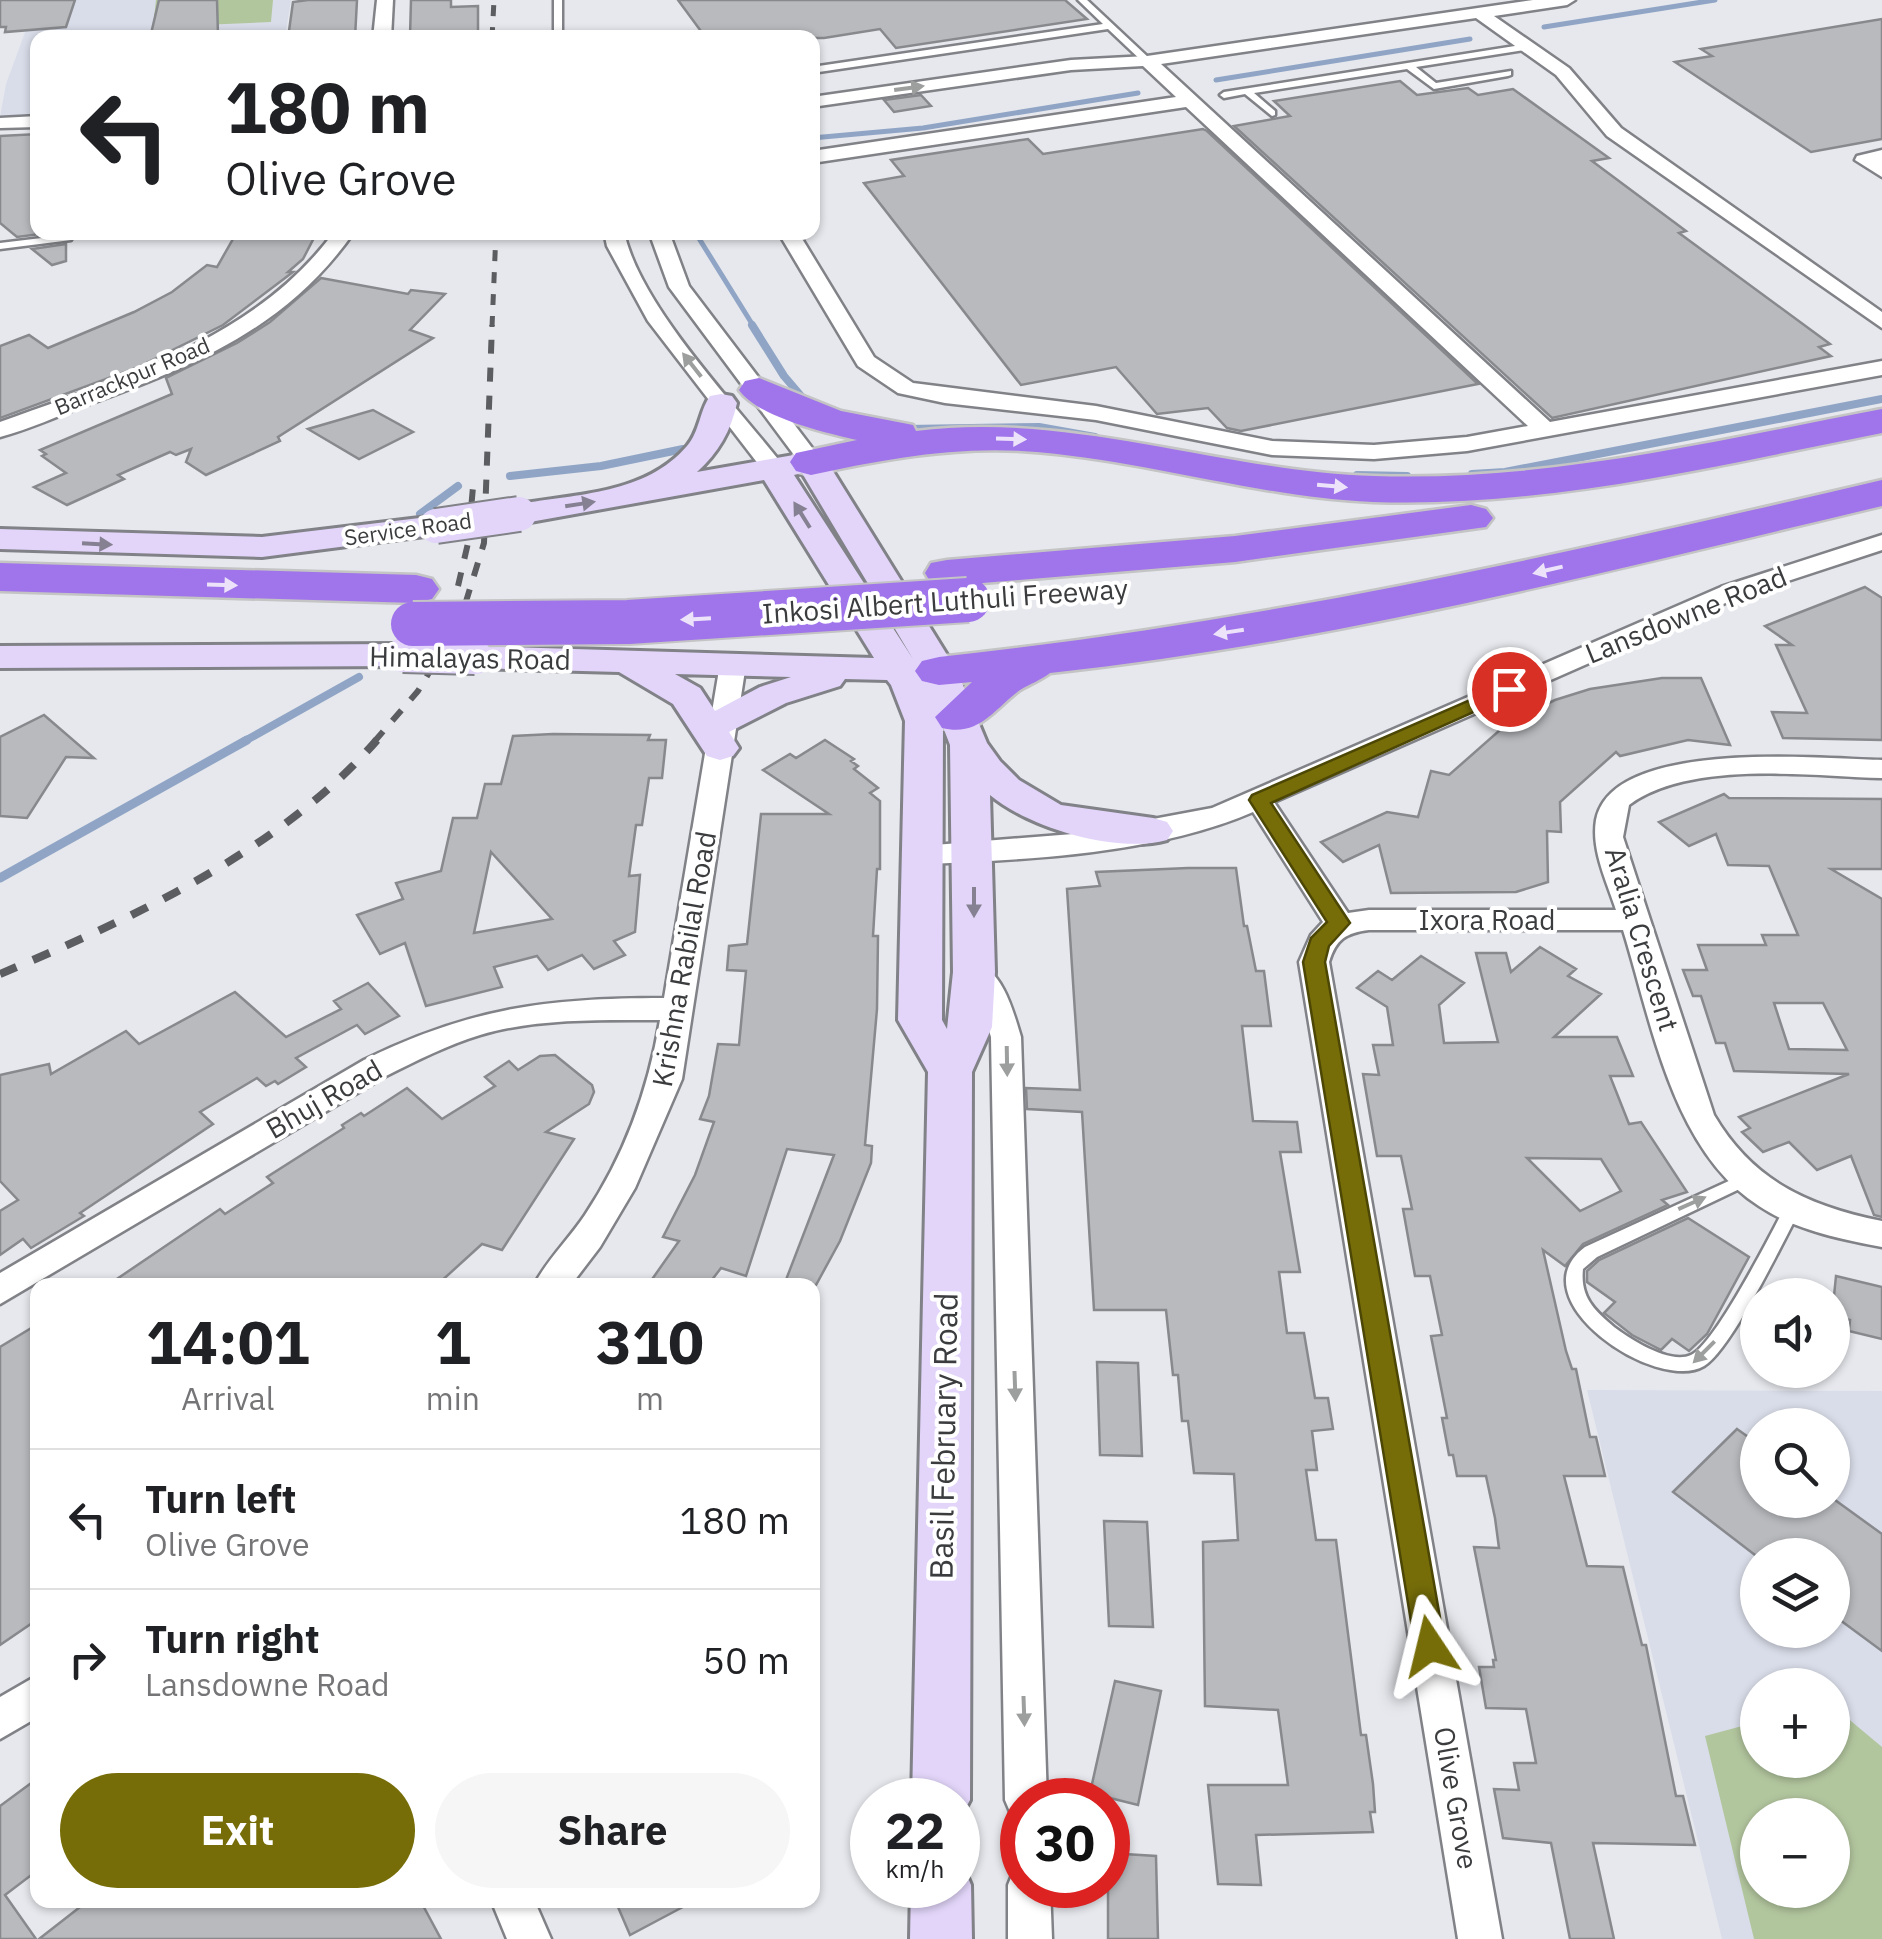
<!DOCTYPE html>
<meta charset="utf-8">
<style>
:root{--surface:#fff;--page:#f6f6f6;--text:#202124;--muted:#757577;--line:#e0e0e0;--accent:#766d09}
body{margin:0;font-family:"IBM Plex Sans",sans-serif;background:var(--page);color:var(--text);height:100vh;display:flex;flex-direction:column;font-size:38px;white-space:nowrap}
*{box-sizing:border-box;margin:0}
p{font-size:32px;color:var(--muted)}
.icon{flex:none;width:55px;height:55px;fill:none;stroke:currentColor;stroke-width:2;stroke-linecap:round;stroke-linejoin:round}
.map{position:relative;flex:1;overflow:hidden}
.drawer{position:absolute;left:30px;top:1278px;width:790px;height:630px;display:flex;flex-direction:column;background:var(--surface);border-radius:20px;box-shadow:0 2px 8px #0004}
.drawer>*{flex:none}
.top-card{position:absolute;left:30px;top:30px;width:790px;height:210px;border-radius:20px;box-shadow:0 2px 8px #0004;background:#fff;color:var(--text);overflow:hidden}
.fabs{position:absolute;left:1740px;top:1278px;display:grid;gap:20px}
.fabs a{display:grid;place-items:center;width:110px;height:110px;border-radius:50%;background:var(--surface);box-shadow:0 2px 8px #0004;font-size:50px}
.speed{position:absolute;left:850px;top:1778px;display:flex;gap:20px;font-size:50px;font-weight:700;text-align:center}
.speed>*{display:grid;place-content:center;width:130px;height:130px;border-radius:50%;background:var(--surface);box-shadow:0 2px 8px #0004;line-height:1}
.speed small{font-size:25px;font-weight:400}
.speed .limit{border:15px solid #d22;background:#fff;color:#111}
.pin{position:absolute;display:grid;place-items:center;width:85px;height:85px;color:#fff;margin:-42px;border:5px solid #fff;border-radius:50%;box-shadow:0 2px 10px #0007}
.me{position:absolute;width:110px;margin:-55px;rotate:350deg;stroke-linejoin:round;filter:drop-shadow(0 0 8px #0008)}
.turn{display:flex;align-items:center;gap:35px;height:210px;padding:0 30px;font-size:45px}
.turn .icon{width:130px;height:130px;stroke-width:2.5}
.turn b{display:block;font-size:70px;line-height:85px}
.eta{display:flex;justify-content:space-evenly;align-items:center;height:170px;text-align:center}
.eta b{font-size:60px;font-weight:800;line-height:70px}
.action{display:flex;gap:20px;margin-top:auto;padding:20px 30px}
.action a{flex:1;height:115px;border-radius:60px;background:var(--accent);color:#fff;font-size:40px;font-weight:800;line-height:115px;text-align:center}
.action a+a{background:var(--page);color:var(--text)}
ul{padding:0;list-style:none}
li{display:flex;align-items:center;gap:30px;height:140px;padding:0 30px;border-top:2px solid var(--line)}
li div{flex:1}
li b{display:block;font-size:38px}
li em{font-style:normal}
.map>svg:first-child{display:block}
.built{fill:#d9dde9;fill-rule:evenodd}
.green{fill:#b2c69e;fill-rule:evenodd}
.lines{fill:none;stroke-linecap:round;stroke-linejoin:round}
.stream-far2{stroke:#90a5c5;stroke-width:5}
.stream-far1{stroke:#90a5c5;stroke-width:8}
.stream{stroke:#90a5c5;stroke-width:9}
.building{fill:#b8babe;stroke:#87898d;stroke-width:2.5;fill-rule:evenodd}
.lane-casing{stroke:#818287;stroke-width:5}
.street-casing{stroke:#818287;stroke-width:5}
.secondary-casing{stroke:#818287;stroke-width:6}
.highway-casing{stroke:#c4c4c5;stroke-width:5}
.lane{fill:#fff;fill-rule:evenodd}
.street{fill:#fff;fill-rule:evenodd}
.secondary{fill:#e2d5f9;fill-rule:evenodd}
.highway{fill:#a074ea;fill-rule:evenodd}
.rail-far2{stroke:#5c5d60;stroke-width:5;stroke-dasharray:11 11;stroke-linecap:butt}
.rail-far1{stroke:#5c5d60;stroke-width:6;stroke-dasharray:14 14;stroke-linecap:butt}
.rail{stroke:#5c5d60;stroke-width:8;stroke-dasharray:18 18;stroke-linecap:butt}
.secondary-bridge-casing{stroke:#818287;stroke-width:38;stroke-linecap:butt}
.highway-bridge-casing{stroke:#c4c4c5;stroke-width:48;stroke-linecap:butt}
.secondary-bridge{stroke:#e2d5f9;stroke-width:34}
.highway-bridge{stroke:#a074ea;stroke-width:44}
.oneway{fill:#9d9e9e}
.oneway2{fill:#ece3fb}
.oneway3{fill:#868192}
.route{fill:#766d09;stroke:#4d4706;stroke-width:2.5}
.labels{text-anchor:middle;stroke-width:8;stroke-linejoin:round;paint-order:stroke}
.far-street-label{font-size:22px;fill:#3b3c3e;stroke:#fff}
.street-label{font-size:28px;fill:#3b3c3e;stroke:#fff}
.near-street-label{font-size:32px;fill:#3b3c3e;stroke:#fff}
</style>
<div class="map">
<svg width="1882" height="1939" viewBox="0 0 1882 1939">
<rect width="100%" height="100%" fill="#e6e8ed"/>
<g class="built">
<polygon points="37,0 291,0 285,37 38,38 37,114 0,117 6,84"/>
<path d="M1587 1390 1882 1391V1939H1722ZM1758 1425H1832V1500H1758ZM1758 1555H1832V1630H1758ZM1758 1685H1832V1760H1758ZM1758 1815H1832V1890H1758Z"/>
</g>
<g class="green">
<polygon points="156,0 273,0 271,22 153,27"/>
<path d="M1833 1706 1882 1747V1939H1754L1705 1736 1757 1722 1758 1760H1832ZM1758 1815H1832V1890H1758Z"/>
</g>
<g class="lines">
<g class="stream-far2">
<polyline points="1544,27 1715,0"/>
<polyline points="1216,80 1470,39"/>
<polyline points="812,138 923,128 1138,93"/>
<polyline points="695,232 754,327"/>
</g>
<g class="stream-far1">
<polyline points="752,325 784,376 807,403"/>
<polyline points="906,429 1039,427 1095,437"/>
<polyline points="1472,474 1505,472 1882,399"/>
<polyline points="1357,475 1407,476"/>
<polyline points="510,476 601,466 683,449"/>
<polyline points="420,514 458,486"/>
<polyline points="243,742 359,677"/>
</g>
<polyline class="stream" points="0,878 247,740"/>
</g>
<g class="building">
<polygon points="0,0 75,0 66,27 5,32 6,27 0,27"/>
<polygon points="159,0 217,0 218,35 150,38"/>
<polygon points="308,0 357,0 355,38 288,38 293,2"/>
<polygon points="411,0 451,0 451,7 478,6 478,33 410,37"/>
<polygon points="678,0 1065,0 1087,19 896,48 880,29 824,38 706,38"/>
<polygon points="1882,19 1882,139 1811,152 1675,62 1712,56 1701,49"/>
<polygon points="1400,81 1417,95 1468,88 1478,95 1513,89 1609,158 1592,161 1686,231 1679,233 1830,344 1819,347 1831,356 1552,418 1234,126 1290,116 1274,101"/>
<polygon points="921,95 931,106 894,112 884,100"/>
<polygon points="1203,129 1207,131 1478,384 1241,431 1227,428 1208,408 1157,414 1116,367 1021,385 864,183 904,176 891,160 1028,139 1043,154"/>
<polygon points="38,134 38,232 56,232 17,237 0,223 0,136"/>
<polygon points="237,232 317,232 303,259 288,272 293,272 223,325 136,368 0,418 0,346 29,335 48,348 134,312 172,292 207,265 217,267"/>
<polygon points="66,244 66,261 52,265 32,249"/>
<polygon points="321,278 408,294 411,290 445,294 410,330 433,338 278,437 280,441 206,475 186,462 191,449 176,455 170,452 118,475 124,479 67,505 34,487 66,473 42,456 46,454 40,450 172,394 166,378 237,343 270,322"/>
<polygon points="373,410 413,432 359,459 308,429"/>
<polygon points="1865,587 1882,598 1882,740 1783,738 1772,712 1807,713 1776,645 1792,645 1765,626"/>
<polygon points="1662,678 1701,678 1730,745 1688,740 1620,756 1616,752 1560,802 1561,832 1547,831 1548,882 1516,892 1391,893 1379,845 1343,862 1321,842 1387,812 1418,817 1431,771 1449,775 1509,722 1555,700 1590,689"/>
<polygon points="44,715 94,758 66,757 27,818 0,816 0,737"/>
<path d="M553 734 650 735 648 740H666L662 778H649L642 825H636L629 876 640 875 635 932 614 941 625 955 594 969 582 955 548 970 537 956 494 967 502 987 426 1006 405 943 380 954 357 915 403 899 396 883 441 871 453 818H477L485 784H501L513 736ZM491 852 552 919 474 933Z"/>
<polygon points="825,740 854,759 851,761 858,766 854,769 878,788 870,793 880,801 880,869 877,869 873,936 878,936 877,1009 865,1145 872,1146 871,1163 840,1241 816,1285 784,1285 834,1155 787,1149 746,1276 721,1268 708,1285 648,1285 679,1241 663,1237 695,1175 714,1122 700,1119 709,1096 718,1044 739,1045 746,971 727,970 729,946 747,944 761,814 829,814 763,770 790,754 796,758"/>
<path d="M1724 794 1729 798 1882 799V869H1831L1882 899V1217L1874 1215 1851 1156 1817 1170 1789 1142 1763 1152 1742 1132 1750 1128 1739 1117 1849 1074 1734 1071 1725 1043H1716L1701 996H1693L1683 970H1707L1698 945H1766L1762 935H1798L1769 866 1728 865 1716 834 1689 846 1659 822ZM1774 1003H1823L1847 1050 1789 1049Z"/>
<polygon points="1188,868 1236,868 1244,926 1247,926 1256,971 1264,971 1271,1026 1242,1026 1253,1121 1297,1122 1301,1152 1280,1152 1300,1272 1279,1272 1287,1333 1304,1333 1315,1398 1328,1398 1333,1429 1312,1431 1317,1470 1306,1470 1316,1540 1336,1540 1361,1735 1366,1735 1373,1784 1375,1812 1370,1812 1373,1832 1256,1835 1261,1885 1218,1884 1208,1785 1288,1785 1278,1710 1205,1706 1203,1542 1238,1540 1234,1474 1194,1473 1188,1421 1182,1421 1178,1375 1173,1375 1166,1310 1094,1310 1082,1112 1027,1109 1026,1088 1080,1090 1067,889 1100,886 1096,872"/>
<path d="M1540 947 1576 969 1568 976 1601 994 1554 1037H1617L1633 1076H1610L1629 1124 1641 1122 1687 1192 1662 1200 1668 1205 1583 1244 1565 1266 1543 1250 1566 1351 1572 1369H1576L1590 1437H1596L1605 1476H1564L1587 1566 1623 1567 1642 1645H1646L1676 1796H1683L1695 1845 1593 1843 1614 1939H1570L1551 1843 1503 1838 1494 1789 1519 1790 1514 1763H1536L1526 1709 1486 1708 1479 1667H1494L1493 1660H1496L1474 1547 1499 1548 1495 1518 1486 1476H1457L1453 1455H1449L1442 1418H1447L1431 1336 1442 1335 1430 1276H1415L1403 1209H1412L1401 1156H1377L1363 1074 1379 1075 1373 1045H1393L1387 1007 1357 988 1378 971 1392 980 1421 956 1464 983 1439 1005 1444 1043 1498 1042 1476 953H1506L1511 972ZM1527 1158 1601 1159 1621 1191 1580 1211Z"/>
<polygon points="368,983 399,1016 365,1034 357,1025 296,1058 306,1067 278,1084 275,1081 266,1086 257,1078 200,1112 213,1124 80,1213 84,1216 31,1248 23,1239 0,1255 0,1211 18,1200 0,1181 0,1075 49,1064 51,1074 126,1031 139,1044 235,992 286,1037 341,1009 334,1001"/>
<polygon points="555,1055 592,1085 594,1092 589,1104 546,1132 574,1139 502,1250 482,1244 437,1285 108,1285 220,1209 225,1214 273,1183 267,1177 344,1128 342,1125 361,1113 364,1116 407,1088 442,1119 495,1086 485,1077 509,1061 518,1070 540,1056"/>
<polygon points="1688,1218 1749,1257 1707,1334 1689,1351 1672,1339 1661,1350 1632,1335 1604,1313 1615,1302 1587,1282 1587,1271 1599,1260"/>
<polygon points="1836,1276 1882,1287 1882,1339 1849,1331 1850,1320 1832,1316"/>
<polygon points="38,1324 38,1619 0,1645 0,1347"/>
<polygon points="1097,1362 1138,1363 1142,1456 1100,1455"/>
<polygon points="1737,1429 1758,1444 1758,1500 1835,1500 1882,1534 1882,1651 1832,1614 1832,1555 1755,1555 1673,1492"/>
<polygon points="1104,1521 1147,1522 1153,1627 1109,1626"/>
<polygon points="1115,1681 1161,1691 1138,1805 1090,1793"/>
<polygon points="38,1778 38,1870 5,1895 36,1939 0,1939 0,1806"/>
<polygon points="1108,1853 1156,1856 1158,1939 1108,1939"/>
<polygon points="89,1900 420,1900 441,1939 39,1939"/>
<polygon points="615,1900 696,1900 630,1935"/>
</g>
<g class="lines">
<defs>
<g id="lane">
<rect x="554" y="0" width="8" height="38"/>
<polygon points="1078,0 1087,0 1150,59 1150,63 1144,63 1108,29 812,73 812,67 1103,24"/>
<polygon points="1528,44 1531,45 1531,49 1416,67 1436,83 1511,71 1511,75 1508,76 1434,89 1407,69 1254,93 1275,111 1275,115 1272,116 1245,94 1224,98 1220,95 1224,92"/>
<polygon points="67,235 72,238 71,240 0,249 0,243"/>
<path d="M1744 1174 1750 1176 1752 1180 1750 1184 1597 1257 1583 1269C1580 1297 1594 1310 1614 1327 1630 1339 1670 1365 1691 1355 1715 1344 1771 1234 1786 1205L1792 1204 1798 1205 1800 1210C1783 1242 1731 1350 1704 1366 1657 1394 1515 1299 1585 1247Z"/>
</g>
<g id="street">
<polygon points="377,0 393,0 391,38 373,38"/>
<polygon points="1533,0 1575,0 1567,5 1494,16 1569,68 1621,128 1882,312 1882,328 1607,136 1556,75 1476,18 1161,64 1550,422 1882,361 1882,375 1467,451 1374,459 1272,455 1096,420 945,403 898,393 858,366 778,232 798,232 874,357 913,383 1096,406 1272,441 1374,445 1467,437 1528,426 1186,107 812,163 812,151 1176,97 1143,66 1071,70 812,107 812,97 1071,60 1147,56"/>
<polygon points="38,116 38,127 0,128 0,118"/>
<polygon points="1882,150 1882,177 1855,160 1857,156"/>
<path d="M334 232H354C287 328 194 366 87 405 58 416 30 429 0 437V422C120 378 255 340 334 232Z"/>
<path d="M604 232H624C640 306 735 404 782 464L786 469 782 474H766L648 321 607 246Z"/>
<polygon points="649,232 669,232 689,286 819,457 822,462 819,467 803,467 669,287"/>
<path d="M1882 535V550L1739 597 1274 802 1348 913 1369 910H1616C1607 882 1591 850 1596 820 1612 738 1819 759 1882 760V778C1809 776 1690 760 1629 805L1623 837 1714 1115C1753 1181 1808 1206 1882 1221V1247C1840 1239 1795 1230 1759 1206 1672 1150 1652 1023 1623 930H1369C1346 933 1336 939 1329 962L1502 1939H1458L1299 962 1311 935 1323 922 1253 812C1156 854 1027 860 922 864L912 862 908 855 912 848 922 846 1073 834 1212 808 1721 587Z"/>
<path d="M733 656 746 664 682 1079 635 1188 600 1247 571 1285H534C547 1260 569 1239 585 1215 625 1155 648 1091 660 1020 601 1020 537 1018 480 1035 447 1045 416 1061 386 1076L0 1304V1273L364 1060C470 1008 547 998 664 998L720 664Z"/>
<path d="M974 962C1003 970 1013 1011 1021 1037L1047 1800H1022V1819L1011 1814 1005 1800 991 1037 980 1002 959 972 963 965Z"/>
<polygon points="38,1675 38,1717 0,1739 0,1697"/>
<polygon points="1022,1867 1022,1885 1050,1885 1052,1939 1008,1939 1008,1885 1014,1870"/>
<polygon points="491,1900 534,1900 551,1939 507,1939"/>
</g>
<g id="secondary">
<path d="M721 394 732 396 737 403C731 431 718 453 697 472L811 452 823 455 957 671 987 743 1000 761 1019 780 1061 805 1153 818 1167 822 1173 831 1167 840C1117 854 1029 828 990 795L995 972 992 1027 972 1072 970 1800 958 1822V1800H912L928 1072 898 1020 905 721 891 685 887 680 845 679 840 686 786 703 729 732 739 748 733 756 720 760 707 756 673 704 619 672 475 668 462 665 457 657 462 649 475 646 874 658 764 480 519 524 507 521 502 514 507 507 519 504C577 494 646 494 687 446 700 431 699 412 710 396ZM802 473 913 659 794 475ZM675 674 791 677 760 687 715 711 700 688ZM943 727 950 745 953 972 947 1029 942 1020Z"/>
<polygon points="436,516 448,519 453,526 448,533 262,557 0,549 0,529 262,537"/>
<polygon points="403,644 416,647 421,655 416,663 403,666 0,668 0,646"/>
<polygon points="958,1862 962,1864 971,1885 972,1939 910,1939 911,1885 958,1885"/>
</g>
<g id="highway">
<path d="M759 378 841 411 913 425 916 431C1072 411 1219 471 1374 476 1546 482 1714 441 1882 409V433C1714 466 1545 508 1373 502 1254 497 1140 458 1021 451 950 447 880 460 811 475L796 471 790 462 796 453 857 440C825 433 758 417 739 390L745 381Z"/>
<path d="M1882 480V506C1608 571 1331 643 1050 673 1041 680 1030 684 1020 690 993 710 979 737 942 728L935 717 972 682 939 685 922 681 915 671 922 661 939 657C1259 623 1570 553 1882 480Z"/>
<polygon points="1471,505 1486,509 1493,518 1486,527 1235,562 947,586 931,583 925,573 931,563 947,560 1235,536"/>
<polygon points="0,563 416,575 432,579 439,589 432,599 416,603 0,591"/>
</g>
</defs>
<use href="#lane" class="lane-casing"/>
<use href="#street" class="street-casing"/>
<use href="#secondary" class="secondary-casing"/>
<use href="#highway" class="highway-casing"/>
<use href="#lane" class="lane"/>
<use href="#street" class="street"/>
<use href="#secondary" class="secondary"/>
<use href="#highway" class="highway"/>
<g class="rail-far2">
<polyline points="492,38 494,0"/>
<polyline points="492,327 496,232"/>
</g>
<g class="rail-far1">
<polyline points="458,586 468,543 473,487"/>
<polyline points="374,742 418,691 460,621 484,543 492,325"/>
</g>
<path class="rail" d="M0 974C133 918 280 851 377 740"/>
<defs>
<g id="secondary-bridge">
<polyline points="436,526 519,514"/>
<polyline points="403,655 475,657"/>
</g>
<polyline id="highway-bridge" points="413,624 628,622 968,600"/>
</defs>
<use href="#secondary-bridge" class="secondary-bridge-casing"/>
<use href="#highway-bridge" class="highway-bridge-casing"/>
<use href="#secondary-bridge" class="secondary-bridge"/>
<use href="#highway-bridge" class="highway-bridge"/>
</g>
<defs><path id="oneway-solid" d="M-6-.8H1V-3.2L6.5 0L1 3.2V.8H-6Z" transform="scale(2.5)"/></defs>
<g class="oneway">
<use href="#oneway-solid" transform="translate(909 88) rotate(-8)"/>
<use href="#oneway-solid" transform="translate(692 365) rotate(-128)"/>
<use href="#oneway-solid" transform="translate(1007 1061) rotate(89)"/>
<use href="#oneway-solid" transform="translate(1692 1203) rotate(-24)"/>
<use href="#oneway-solid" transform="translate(1704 1352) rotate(135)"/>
<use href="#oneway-solid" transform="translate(1015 1386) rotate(88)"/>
<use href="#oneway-solid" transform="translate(1024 1711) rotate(88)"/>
</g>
<g class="oneway2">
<use href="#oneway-solid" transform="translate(1011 439) rotate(2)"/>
<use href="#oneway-solid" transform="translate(1332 486) rotate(5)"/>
<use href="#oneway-solid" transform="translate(1548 570) rotate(167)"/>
<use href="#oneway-solid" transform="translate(222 585) rotate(2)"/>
<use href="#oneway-solid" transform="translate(696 619) rotate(177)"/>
<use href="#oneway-solid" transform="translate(1229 632) rotate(171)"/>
</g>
<g class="oneway3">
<use href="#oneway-solid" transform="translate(580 504) rotate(-9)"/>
<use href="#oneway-solid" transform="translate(802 515) rotate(-122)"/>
<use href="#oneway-solid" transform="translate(97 544) rotate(3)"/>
<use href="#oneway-solid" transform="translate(974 902) rotate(90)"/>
</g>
<polygon class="route" points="1509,683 1516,685 1516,693 1271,803 1350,923 1329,946 1325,962 1445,1646 1441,1655 1430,1659 1419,1655 1415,1646 1303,962 1311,938 1327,922 1249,800 1252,795"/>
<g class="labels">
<g class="far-street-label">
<text transform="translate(132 376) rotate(-23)" y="8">Barrackpur Road</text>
<text transform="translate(408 529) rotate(-8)" y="8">Service Road</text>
</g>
<g class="street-label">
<text transform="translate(945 601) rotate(-4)" y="10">Inkosi Albert Luthuli Freeway</text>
<text transform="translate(1686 615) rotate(-22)" y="10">Lansdowne Road</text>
<text transform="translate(470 658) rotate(1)" y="10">Himalayas Road</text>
<text x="1487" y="930">Ixora Road</text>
<text transform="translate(1642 939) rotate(73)" y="10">Aralia Crescent</text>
<text transform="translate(684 959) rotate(-80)" y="10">Krishna Rabilal Road</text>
<text transform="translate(324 1099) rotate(-30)" y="10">Bhuj Road</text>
<text transform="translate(1456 1798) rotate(80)" y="10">Olive Grove</text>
</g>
<g class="near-street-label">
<text transform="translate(944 1436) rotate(-89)" y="11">Basil February Road</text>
</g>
</g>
</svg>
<div class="fabs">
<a><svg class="icon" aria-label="sound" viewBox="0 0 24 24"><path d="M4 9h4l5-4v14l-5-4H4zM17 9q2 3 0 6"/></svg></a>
<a><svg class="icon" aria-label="search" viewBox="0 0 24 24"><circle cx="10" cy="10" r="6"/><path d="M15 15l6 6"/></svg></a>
<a><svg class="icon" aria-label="layers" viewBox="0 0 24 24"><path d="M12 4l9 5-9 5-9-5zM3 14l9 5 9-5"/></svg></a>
<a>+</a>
<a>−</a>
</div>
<div class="speed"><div>22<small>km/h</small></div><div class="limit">30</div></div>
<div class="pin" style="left:1509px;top:689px;background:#d93025"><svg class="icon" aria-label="arrive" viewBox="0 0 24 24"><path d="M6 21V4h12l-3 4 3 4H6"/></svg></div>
<svg class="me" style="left:1430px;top:1646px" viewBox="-20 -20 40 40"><path d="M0-17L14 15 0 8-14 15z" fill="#766d09" stroke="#fff" stroke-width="4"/></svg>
<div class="top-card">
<div class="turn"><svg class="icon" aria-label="left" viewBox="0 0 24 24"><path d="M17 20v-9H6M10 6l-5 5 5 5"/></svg><div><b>180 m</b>Olive Grove</div></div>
</div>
<section class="drawer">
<div class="eta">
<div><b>14:01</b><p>Arrival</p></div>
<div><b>1</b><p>min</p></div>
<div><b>310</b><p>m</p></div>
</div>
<ul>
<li><svg class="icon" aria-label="left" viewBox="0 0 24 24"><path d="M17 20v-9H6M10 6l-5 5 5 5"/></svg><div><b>Turn left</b><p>Olive Grove</p></div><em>180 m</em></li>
<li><svg class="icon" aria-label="right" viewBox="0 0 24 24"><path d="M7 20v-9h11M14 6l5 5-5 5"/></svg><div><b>Turn right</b><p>Lansdowne Road</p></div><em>50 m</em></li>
</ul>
<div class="action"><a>Exit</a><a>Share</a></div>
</section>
</div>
